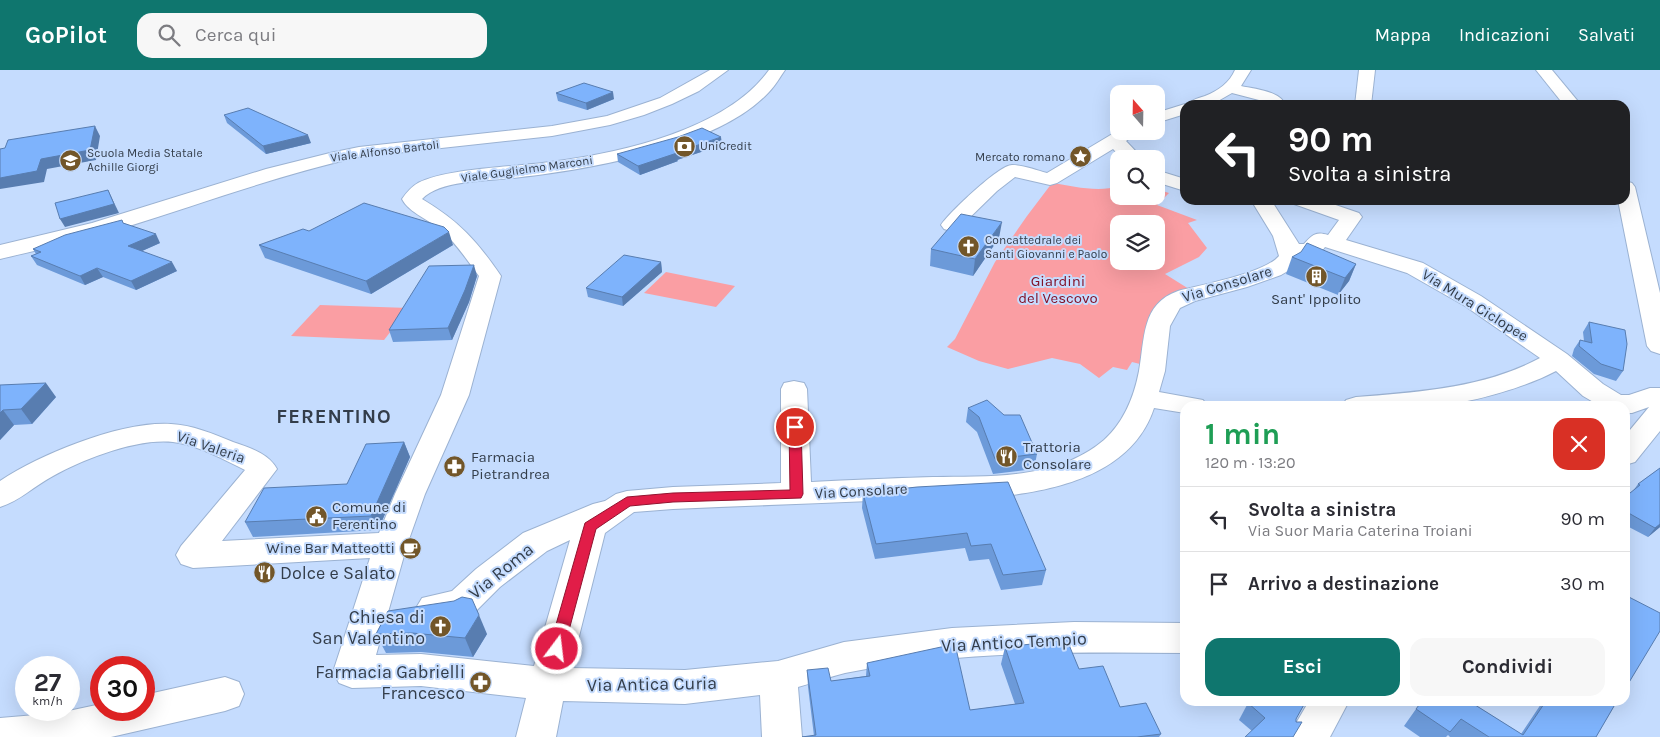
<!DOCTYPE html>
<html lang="it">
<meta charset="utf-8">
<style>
:root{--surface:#fff;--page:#f7f7f7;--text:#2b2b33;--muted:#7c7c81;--line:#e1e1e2;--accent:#0f766e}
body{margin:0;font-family:Karla,sans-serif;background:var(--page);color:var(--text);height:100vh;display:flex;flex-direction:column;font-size:19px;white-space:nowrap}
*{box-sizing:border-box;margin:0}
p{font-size:16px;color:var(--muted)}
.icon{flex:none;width:28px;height:28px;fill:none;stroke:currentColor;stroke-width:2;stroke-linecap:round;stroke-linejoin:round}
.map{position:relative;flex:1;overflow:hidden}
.details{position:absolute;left:1180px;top:331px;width:450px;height:305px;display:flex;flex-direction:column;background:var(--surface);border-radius:15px;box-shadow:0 5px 20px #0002}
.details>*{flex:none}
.top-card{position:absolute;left:1180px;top:30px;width:450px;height:105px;border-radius:15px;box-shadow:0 5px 20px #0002;background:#202124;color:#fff;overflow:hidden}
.needle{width:32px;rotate:340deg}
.controls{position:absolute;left:1110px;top:15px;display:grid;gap:10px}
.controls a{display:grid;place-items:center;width:55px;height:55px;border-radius:10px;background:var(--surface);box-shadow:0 5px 20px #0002;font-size:25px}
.speed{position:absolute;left:15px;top:586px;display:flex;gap:10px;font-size:25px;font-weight:700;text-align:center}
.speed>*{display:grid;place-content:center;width:65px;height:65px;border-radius:50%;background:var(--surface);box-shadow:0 5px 20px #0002;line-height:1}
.speed small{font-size:12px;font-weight:400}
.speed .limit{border:8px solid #d22;background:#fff;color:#111}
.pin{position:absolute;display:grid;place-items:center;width:42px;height:42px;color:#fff;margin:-21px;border:2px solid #fff;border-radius:50%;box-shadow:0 1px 5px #0007}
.me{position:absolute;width:55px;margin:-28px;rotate:15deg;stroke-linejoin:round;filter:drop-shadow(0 0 4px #0008)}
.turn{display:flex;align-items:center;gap:18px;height:105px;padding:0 25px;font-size:22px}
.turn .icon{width:65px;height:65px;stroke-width:2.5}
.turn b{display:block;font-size:35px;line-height:42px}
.round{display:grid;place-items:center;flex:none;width:52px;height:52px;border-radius:15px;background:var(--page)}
.overview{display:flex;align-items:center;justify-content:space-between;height:85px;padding:0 25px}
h1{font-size:30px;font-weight:700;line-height:38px;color:#1e9e55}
.cta{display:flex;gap:10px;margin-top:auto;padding:10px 25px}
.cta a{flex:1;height:58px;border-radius:15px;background:var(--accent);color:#fff;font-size:20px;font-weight:700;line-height:58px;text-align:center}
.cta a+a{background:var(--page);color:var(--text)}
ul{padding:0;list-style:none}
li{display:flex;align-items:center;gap:15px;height:65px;padding:0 25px;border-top:1px solid var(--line)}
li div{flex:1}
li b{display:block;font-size:19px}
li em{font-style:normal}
header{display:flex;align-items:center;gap:30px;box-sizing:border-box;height:70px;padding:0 25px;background:var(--accent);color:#fff}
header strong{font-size:24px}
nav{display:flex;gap:28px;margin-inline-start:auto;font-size:18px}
.search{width:350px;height:45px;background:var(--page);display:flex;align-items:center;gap:12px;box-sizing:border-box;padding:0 18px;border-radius:15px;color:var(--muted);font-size:19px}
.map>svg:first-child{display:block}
.green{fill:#fa9ea3;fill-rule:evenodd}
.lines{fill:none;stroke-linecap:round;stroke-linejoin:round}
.minor-casing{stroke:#9bb2d2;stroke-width:2}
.minor{fill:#fff;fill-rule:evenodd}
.wall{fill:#6c9ad9}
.shaded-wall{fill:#587db0}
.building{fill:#7eb3fc;stroke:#587db0}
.route{fill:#e11d48;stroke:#92132f}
.labels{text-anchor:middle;stroke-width:4;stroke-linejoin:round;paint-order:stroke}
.far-poi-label{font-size:12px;fill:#333d4a;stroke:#c5dcfe;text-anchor:start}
.far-street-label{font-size:12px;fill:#333d4a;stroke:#c5dcfe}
.park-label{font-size:15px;fill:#821229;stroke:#c5dcfe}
.street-label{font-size:15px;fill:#333d4a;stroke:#c5dcfe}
.poi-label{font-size:15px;fill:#333d4a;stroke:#c5dcfe;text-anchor:start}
.near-street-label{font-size:18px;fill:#333d4a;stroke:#c5dcfe}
.near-poi-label{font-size:18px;fill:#333d4a;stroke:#c5dcfe;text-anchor:end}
.district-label{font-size:20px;font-weight:bold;letter-spacing:1px;fill:#333d4a;stroke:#c5dcfe}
</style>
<header>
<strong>GoPilot</strong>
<div class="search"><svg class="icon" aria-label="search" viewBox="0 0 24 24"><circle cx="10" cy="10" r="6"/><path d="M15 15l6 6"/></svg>Cerca qui</div>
<nav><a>Mappa</a><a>Indicazioni</a><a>Salvati</a></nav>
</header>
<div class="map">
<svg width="1660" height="667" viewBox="0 0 1660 667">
<rect width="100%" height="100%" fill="#c5dcfe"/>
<g class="green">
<path d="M1052 113C1073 116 1098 123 1119 116V126H1156V119L1169 123 1157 135 1197 150 1188 153 1207 178 1199 187 1165 204 1197 224 1174 226 1152 297 1132 292 1127 300 1113 297 1099 308 1080 294 1052 288 1008 299 979 291 947 277 955 269 995 192 1027 146ZM1119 154H1156V191H1119Z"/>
<polygon points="666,202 735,216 716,237 644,223"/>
<polygon points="320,235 409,238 384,270 291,266"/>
</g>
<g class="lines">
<defs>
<g id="minor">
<path d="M710 0H728L699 21 672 34 644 45 610 55 552 66 359 87C279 105 203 133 126 157 84 170 42 179 0 189V175L92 153 266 99 330 83 359 77 552 56 607 46 660 28Z"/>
<path d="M769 0H785C780 7 775 16 769 22 717 78 587 100 513 108 488 111 440 110 422 129 459 151 477 171 501 206L469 325 425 424 407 475 376 585 421 584 534 596 570 470 547 481 500 517 473 544 434 552 422 548 416 538 422 528 452 521 476 499 523 463 593 434 605 431 616 424 627 421 673 417 781 413V319L784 313 794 311 804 313 807 319 811 412C852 410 892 408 933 407 990 406 1057 410 1104 370 1124 352 1134 327 1139 301 1145 269 1141 234 1178 221 1201 215 1265 203 1279 186L1273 166 1251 130H1271L1299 174H1304C1312 165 1316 161 1328 165L1339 150 1294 134 1291 130H1321L1359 143 1362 147 1346 170 1423 193 1481 226 1567 284 1603 314 1621 325H1629L1650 318H1660V361L1635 392 1625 395V366L1649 337 1632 343H1625V336H1600L1583 326 1556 301C1524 318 1468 334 1431 336 1401 338 1372 336 1342 336L1346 330 1356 327C1418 322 1484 318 1540 288L1465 236 1407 203 1325 177 1318 186 1300 187 1293 198 1281 205 1247 217 1195 231 1180 238 1170 256 1165 301 1159 322 1203 330 1207 336H1185V343L1154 338C1120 441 956 428 870 431 804 434 739 436 673 439L634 442 605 463 571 598 685 600 778 591 844 572 952 558 1074 552 1185 553V583C1072 582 957 581 845 603 829 607 813 613 798 617L802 667H762L760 625 685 634 563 631 556 667H516L526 628 421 616 352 618 339 613 333 602 370 488 193 498 181 494 176 485 181 476 245 400C223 389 197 375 173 372 137 368 84 389 53 406 34 416 20 431 0 437V411C41 384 121 351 171 354 192 355 214 364 233 372 250 378 268 383 277 399L222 471 379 463 395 424 441 325 479 206C467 190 456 173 441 160 430 150 409 143 402 129 407 122 411 117 418 113 447 98 515 97 550 92 620 83 726 60 769 0Z"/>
<path d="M1235 0H1251L1241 16C1254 19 1281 21 1285 35H1268L1259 30 1232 23 1211 35H1185V44L1156 53V43L1185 34 1188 35C1192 29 1199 28 1205 26 1218 21 1230 12 1235 0Z"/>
<polygon points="1359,0 1375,0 1371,35 1355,35"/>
<polygon points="1536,0 1552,0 1581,35 1564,35"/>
<path d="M1119 60 1139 61 1126 71 1143 89H1123L1113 79 1057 113 1050 115 1015 107 997 121 958 159 951 161 944 159 941 155C949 143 999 95 1012 95 1023 95 1036 100 1047 103Z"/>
<polygon points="1156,100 1185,109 1185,121 1156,112"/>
<polygon points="1625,111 1632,113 1635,117 1660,223 1660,284 1651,281 1647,276 1618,130 1625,130"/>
<polygon points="225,607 239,612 244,624 239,636 225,641 111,667 0,667 0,648 59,643 101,634 101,640 144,640 144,625"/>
<polygon points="1309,631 1349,631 1330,667 1288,667"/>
</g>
</defs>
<use href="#minor" class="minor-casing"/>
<use href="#minor" class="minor"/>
</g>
<g class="wall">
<polygon points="556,23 614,29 587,40 558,31"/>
<polygon points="224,45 311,73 266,84 227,53"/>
<polygon points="722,75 677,90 678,91 640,105 618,92 617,84"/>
<polygon points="124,153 160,173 142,181 177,201 136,220 103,207 85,215 37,195 31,186 36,184 33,179"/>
<polygon points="309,161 453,175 371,224 265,188 259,175"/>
<polygon points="999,168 973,206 930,196 931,179"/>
<polygon points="1292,187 1356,194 1349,211 1338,225 1286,204"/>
<polygon points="661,192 662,202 623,236 588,227 586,218"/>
<polygon points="477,206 469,232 452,270 393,272 389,260"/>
<polygon points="1589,252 1623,301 1616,311 1594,304 1572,286 1574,279 1580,270 1584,271 1583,262"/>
<polygon points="0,315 56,327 32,354 14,355 0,370"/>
<polygon points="968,338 1004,345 1037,384 1034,399 993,404 977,362 966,352"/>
<polygon points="404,372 410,387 378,460 253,467 245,452 347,414"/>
<polygon points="1660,398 1660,457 1648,467 1625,455 1625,427 1633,421 1638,414"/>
<polygon points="917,417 1046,500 1042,515 1001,520 989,489 969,491 965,478 875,489 862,438 863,423"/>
<polygon points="388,541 487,564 473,587 421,582 386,583 376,564"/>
<polygon points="1005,577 1079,599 1120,637 1161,664 1159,667 802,667 814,666 808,617 807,600 831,611 866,606 867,593 970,640 1015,634 1001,594"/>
<polygon points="1543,631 1617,631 1596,667 1450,667 1448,665 1446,667 1420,667 1404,656 1416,639 1472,633 1521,664"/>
<polygon points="1248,633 1296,650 1252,661 1239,650"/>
</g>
<g class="shaded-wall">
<polygon points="613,22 614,29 587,40 586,33"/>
<polygon points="95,56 100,66 96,90 47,99 44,112 0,119 0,108 41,89"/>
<polygon points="308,65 311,73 266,84 263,76"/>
<polygon points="721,67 722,75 677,90 678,91 640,105 638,96 675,83"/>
<polygon points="108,120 119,143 65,157 60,149"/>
<polygon points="1002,152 999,168 973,206 975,189"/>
<polygon points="449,162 453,175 371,224 366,211"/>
<polygon points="156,164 160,173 133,185 128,176"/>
<polygon points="172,192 177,201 136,220 131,211"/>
<polygon points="661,192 662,202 623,236 622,227"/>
<polygon points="1356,194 1349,211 1338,225 1345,208"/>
<polygon points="474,195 477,206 469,232 452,270 448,258"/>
<polygon points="97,198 103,207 85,215 80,206"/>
<polygon points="46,313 56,327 32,354 21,339"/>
<polygon points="3,340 14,355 0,370 0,343"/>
<polygon points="404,372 410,387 378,460 371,446"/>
<polygon points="1660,454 1660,457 1648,467 1655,458"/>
<polygon points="479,545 487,564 473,587 465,568"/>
</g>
<g class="building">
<polygon points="584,13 613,22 586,33 556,23"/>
<polygon points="248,38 308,65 263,76 224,45"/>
<polygon points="95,56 90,80 41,89 37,101 0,108 0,79 5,78 8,70"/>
<polygon points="702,58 721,67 675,83 677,83 638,96 617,84 678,67"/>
<polygon points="108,120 114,134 60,149 55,133"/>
<polygon points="364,133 444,157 449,162 366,211 259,175 303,159 309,161"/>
<polygon points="961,144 1002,152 975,189 931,179"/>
<polygon points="122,150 123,153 156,164 128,176 172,192 131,211 97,198 80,206 31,186 41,182 33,179 65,165"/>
<polygon points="1307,173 1356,194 1345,208 1292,187 1301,182"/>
<polygon points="624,185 661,192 622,227 586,218"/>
<polygon points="474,195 465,220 448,258 389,260 429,196"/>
<polygon points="1589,252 1625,260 1627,274 1623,301 1601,294 1579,276 1580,270 1592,273"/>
<polygon points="46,313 21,339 3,340 0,343 0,315"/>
<polygon points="987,330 1004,345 1020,345 1037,384 995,389 979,347 968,338"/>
<polygon points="404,372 371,446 245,452 264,418 347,414 366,374"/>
<polygon points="1660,398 1660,454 1655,458 1625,441 1625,427 1640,415 1638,414"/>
<polygon points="1008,412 1046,500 1003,505 991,474 971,476 967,463 876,474 863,423 917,417"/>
<polygon points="1625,525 1660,543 1660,561 1625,619"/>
<polygon points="462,527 472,529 479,545 465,568 412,563 376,564 388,541 454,531"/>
<polygon points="1067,570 1079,599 1103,596 1120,637 1146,633 1161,664 1137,667 802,667 816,665 807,600 828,598 831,611 870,606 867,593 955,574 970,640 1024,633 1005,577"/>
<polygon points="1250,631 1306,631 1296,649 1296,652 1302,652 1293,667 1245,667 1265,648 1248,633"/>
<polygon points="1422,631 1473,631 1472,633 1523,665 1546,631 1617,631 1596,667 1489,667 1461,649 1450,662 1416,639"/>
</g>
<polygon class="route" points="795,353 801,357 803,424 801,428 673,432 630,436 596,459 564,579 562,584 557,586 552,584 549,579 585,453 627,427 673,423 790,420 789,357"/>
<defs>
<symbol id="bank-disc" viewBox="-11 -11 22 22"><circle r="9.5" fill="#725629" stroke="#c5dcfe"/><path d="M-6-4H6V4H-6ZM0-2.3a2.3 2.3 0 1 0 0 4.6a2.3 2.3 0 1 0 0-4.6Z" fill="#fff"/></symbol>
<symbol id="sight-disc" viewBox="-11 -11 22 22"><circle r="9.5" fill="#725629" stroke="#c5dcfe"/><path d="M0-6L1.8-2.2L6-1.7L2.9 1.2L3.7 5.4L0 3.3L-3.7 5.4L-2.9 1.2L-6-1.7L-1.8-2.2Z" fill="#fff"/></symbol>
<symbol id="school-disc" viewBox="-11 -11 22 22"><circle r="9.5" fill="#725629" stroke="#c5dcfe"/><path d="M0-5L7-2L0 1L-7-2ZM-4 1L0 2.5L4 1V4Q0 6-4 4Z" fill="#fff"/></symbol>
<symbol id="church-disc" viewBox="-11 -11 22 22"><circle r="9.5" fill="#725629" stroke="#c5dcfe"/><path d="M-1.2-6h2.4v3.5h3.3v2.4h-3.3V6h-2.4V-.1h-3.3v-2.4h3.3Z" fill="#fff"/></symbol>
<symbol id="building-disc" viewBox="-11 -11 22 22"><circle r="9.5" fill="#725629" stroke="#c5dcfe"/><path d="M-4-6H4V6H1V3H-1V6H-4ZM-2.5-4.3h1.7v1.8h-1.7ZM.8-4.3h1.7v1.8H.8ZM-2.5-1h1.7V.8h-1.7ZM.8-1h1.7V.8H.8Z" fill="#fff"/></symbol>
<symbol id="restaurant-disc" viewBox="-11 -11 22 22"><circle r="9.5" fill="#725629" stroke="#c5dcfe"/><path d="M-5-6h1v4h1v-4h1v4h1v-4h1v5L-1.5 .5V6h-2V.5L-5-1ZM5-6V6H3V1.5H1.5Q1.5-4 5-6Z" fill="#fff"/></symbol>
<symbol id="pharmacy-disc" viewBox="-11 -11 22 22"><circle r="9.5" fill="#725629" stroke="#c5dcfe"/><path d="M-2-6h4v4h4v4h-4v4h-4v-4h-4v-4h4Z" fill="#fff"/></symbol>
<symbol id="civic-disc" viewBox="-11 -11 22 22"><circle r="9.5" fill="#725629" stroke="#c5dcfe"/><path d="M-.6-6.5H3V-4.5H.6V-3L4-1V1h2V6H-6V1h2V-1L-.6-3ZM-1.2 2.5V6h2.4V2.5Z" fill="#fff"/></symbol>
<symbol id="cafe-disc" viewBox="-11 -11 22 22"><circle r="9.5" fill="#725629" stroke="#c5dcfe"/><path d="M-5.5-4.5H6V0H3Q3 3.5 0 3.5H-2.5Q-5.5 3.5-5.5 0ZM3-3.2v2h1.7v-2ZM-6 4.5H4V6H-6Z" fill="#fff"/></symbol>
</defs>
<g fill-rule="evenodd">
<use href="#bank-disc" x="672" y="64" width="25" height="25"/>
<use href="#sight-disc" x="1068" y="74" width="25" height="25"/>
<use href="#school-disc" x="58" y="78" width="25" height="25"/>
<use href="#church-disc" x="956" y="164" width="25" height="25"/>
<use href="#building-disc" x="1304" y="194" width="25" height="25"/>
<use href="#restaurant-disc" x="994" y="374" width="25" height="25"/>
<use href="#pharmacy-disc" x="442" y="384" width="25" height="25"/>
<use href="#civic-disc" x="304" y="434" width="25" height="25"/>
<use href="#cafe-disc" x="398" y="466" width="25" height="25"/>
<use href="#restaurant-disc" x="252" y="490" width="25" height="25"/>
<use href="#church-disc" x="428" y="544" width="25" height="25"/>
<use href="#pharmacy-disc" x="468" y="600" width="25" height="25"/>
</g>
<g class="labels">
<g class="far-poi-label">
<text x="700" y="80">UniCredit</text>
<text x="87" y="87">Scuola Media Statale<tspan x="87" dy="14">Achille Giorgi</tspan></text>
<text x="1065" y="91" text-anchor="end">Mercato romano</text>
<text x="985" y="174">Concattedrale dei<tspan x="985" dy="14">Santi Giovanni e Paolo</tspan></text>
</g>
<g class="far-street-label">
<text transform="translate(385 81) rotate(-7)" y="4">Viale Alfonso Bartoli</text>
<text transform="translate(527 99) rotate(-8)" y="4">Viale Guglielmo Marconi</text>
</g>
<g class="park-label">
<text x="1058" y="216">Giardini<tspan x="1058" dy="17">del Vescovo</tspan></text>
</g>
<g class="street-label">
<text transform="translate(1227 214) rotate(-17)" y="5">Via Consolare</text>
<text transform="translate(1475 235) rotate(32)" y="5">Via Mura Ciclopee</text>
<text transform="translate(211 377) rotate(19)" y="5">Via Valeria</text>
<text transform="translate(861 421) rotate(-3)" y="5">Via Consolare</text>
</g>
<g class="poi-label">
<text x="1316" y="234" text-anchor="middle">Sant' Ippolito</text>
<text x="1023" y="382">Trattoria<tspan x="1023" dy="17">Consolare</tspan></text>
<text x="471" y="392">Farmacia<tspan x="471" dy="17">Pietrandrea</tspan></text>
<text x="332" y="442">Comune di<tspan x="332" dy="17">Ferentino</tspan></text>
<text x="395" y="483" text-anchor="end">Wine Bar Matteotti</text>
</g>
<g class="near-street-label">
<text transform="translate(501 501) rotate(-39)" y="6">Via Roma</text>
<text transform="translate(1014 572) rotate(-3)" y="6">Via Antico Tempio</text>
<text transform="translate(652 614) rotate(-1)" y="6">Via Antica Curia</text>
</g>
<g class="near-poi-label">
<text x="280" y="509" text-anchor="start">Dolce e Salato</text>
<text x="425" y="553">Chiesa di<tspan x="425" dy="21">San Valentino</tspan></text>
<text x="465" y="608">Farmacia Gabrielli<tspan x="465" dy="21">Francesco</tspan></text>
</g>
<g class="district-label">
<text x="334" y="353">FERENTINO</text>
</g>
</g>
</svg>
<div class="controls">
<a><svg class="needle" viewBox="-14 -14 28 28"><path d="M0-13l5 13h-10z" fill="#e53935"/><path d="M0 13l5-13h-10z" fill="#7c7c81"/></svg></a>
<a><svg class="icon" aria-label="search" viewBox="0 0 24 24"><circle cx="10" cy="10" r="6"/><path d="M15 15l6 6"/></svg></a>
<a><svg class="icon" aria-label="layers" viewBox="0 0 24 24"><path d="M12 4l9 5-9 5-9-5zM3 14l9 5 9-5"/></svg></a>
</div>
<div class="speed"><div>27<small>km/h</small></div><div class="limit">30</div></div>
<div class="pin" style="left:795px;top:357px;background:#d93025"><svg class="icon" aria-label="arrive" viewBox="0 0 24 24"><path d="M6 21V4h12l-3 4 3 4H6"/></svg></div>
<svg class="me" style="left:557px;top:579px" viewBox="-20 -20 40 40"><circle r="17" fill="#e11d48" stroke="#fff" stroke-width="3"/><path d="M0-11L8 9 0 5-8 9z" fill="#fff"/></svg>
<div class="top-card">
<div class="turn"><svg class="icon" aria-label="left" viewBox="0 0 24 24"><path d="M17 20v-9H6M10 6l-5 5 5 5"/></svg><div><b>90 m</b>Svolta a sinistra</div></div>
</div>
<section class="details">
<div class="overview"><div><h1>1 min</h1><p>120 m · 13:20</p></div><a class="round" style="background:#d93025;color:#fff"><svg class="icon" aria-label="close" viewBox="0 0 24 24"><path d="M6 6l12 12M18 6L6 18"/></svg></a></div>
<ul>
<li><svg class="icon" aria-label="left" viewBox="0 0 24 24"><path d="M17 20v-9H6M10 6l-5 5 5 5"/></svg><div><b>Svolta a sinistra</b><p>Via Suor Maria Caterina Troiani</p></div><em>90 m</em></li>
<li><svg class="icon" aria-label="arrive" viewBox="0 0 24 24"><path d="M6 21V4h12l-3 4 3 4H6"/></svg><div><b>Arrivo a destinazione</b></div><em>30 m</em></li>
</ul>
<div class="cta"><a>Esci</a><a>Condividi</a></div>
</section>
</div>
